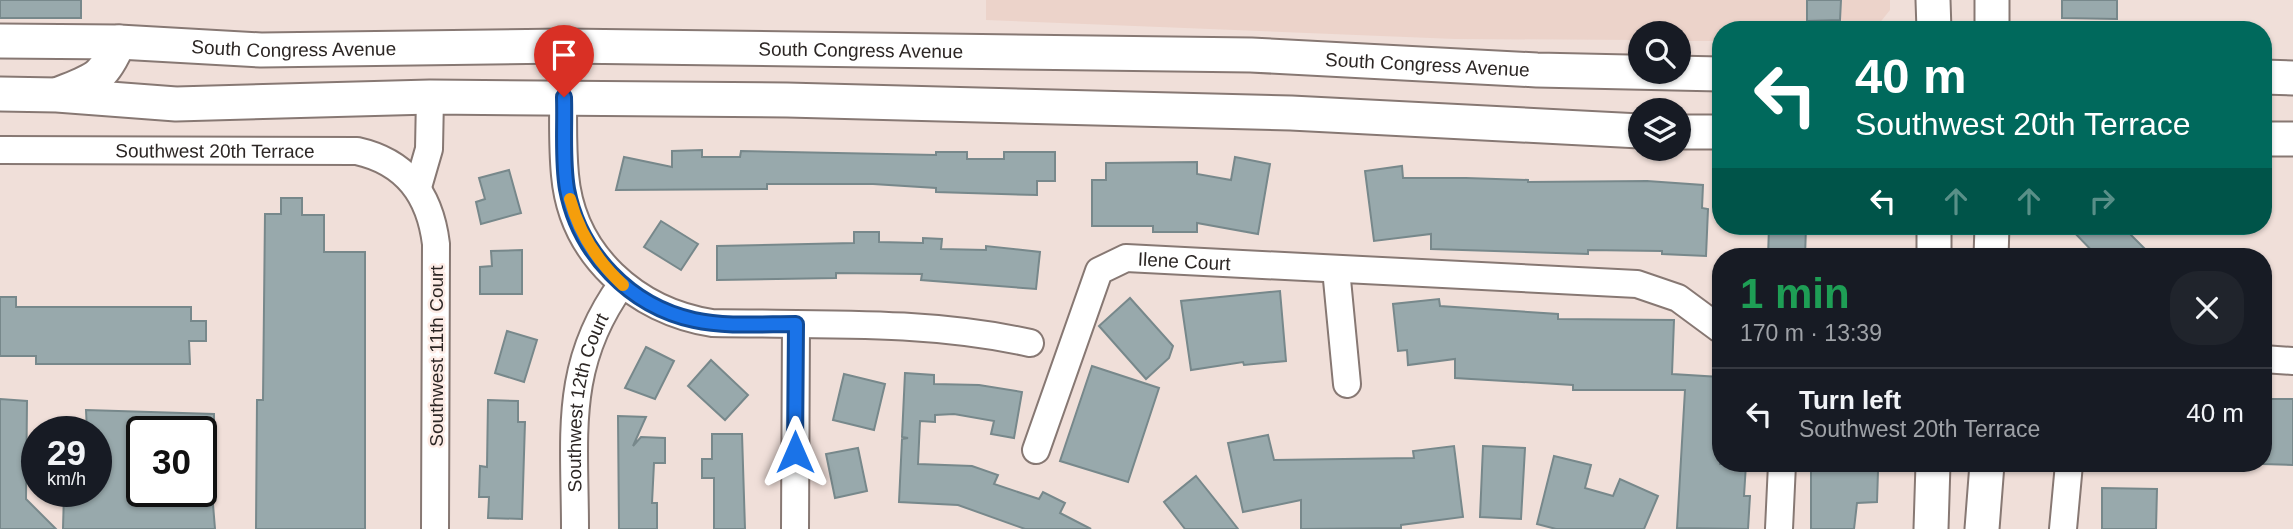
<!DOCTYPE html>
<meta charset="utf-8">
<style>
:root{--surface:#171b24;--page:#20242c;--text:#f1f3f6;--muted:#9ea1a6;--line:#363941}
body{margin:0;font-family:Arial,sans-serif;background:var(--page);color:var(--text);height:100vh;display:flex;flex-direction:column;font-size:26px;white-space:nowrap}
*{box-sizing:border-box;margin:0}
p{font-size:23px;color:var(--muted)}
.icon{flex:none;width:38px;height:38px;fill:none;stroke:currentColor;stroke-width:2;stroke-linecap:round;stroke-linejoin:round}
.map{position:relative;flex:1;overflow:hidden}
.side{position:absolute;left:1712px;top:248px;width:560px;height:224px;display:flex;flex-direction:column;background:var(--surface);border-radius:28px;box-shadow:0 2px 5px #0004}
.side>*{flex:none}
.guide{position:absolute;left:1712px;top:21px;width:560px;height:214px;border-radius:28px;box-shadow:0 2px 5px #0004;background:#00695c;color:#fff;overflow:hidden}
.tools{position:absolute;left:1628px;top:21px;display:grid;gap:14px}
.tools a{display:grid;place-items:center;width:63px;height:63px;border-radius:50%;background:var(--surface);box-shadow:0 2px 5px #0004;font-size:35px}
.speed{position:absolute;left:21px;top:416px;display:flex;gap:14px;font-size:35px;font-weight:700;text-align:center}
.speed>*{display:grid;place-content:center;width:91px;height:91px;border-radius:50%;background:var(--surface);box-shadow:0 2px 5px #0004;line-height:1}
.speed small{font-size:18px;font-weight:400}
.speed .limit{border:4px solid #111;border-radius:10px;background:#fff;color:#111}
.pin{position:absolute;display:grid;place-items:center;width:60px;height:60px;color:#fff;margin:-72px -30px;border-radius:50% 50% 50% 0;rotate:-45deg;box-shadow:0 0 7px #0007}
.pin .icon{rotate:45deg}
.me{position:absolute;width:77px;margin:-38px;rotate:0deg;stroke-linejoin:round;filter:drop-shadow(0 0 5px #0008)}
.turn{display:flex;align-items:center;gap:24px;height:147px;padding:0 28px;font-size:32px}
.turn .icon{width:91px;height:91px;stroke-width:2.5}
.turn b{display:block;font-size:49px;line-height:60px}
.lanes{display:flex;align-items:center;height:66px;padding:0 28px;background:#0003;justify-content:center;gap:35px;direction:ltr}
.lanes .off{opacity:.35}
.round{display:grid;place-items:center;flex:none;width:74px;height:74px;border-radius:28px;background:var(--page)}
.overview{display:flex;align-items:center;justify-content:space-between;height:119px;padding:0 28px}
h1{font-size:42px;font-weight:700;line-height:52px;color:#1e9e55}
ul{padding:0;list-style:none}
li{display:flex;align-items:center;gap:21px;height:91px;padding:0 28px;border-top:2px solid var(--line)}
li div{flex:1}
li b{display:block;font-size:26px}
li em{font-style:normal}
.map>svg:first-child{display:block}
.built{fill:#ecd3ca}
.building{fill:#98a9ac;stroke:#77888b;stroke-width:2}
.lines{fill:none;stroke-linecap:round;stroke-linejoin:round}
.minor-casing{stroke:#877873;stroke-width:30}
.major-casing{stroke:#877873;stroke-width:37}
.minor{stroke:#fff;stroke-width:26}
.major{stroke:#fff;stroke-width:33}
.route-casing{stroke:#114b97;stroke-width:18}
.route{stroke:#1a73e8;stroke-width:12}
.slow{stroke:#f59e0b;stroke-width:12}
.labels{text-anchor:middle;stroke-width:5;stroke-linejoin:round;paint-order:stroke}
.street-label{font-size:19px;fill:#2c2624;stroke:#fdece6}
</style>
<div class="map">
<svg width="2293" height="529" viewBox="0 0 2293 529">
<rect width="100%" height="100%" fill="#f0dfd9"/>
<polygon class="built" points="986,0 1890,0 1890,10 1874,30 1720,30 1720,41 1678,41 1678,33 1640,33 1640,40 1455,39 986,20"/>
<g class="building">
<rect x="0" y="0" width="81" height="18"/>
<polygon points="1807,0 1841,0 1840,20 1807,21"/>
<polygon points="2062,0 2117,0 2117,19 2062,18"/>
<polygon points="702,150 702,157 740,157 741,151 936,155 936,152 967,152 967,159 1004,159 1004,152 1055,152 1055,181 1037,181 1037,195 936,192 936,188 873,184 767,184 767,189 616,190 624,157 672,167 672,151"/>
<polygon points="1235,157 1270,164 1258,234 1197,223 1197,232 1153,232 1153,226 1092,226 1092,180 1106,180 1106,163 1197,162 1197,174 1231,180"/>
<polygon points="1402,166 1403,178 1466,178 1528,180 1528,182 1647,181 1703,185 1702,208 1708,209 1706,256 1662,254 1662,251 1588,250 1588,254 1431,249 1431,234 1374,241 1365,171"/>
<polygon points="509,170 521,213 481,224 476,202 485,199 479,178"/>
<polygon points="281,198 302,198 302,215 324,215 324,252 365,252 365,529 256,529 257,400 263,400 265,214 281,214"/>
<polygon points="661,221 698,244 681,270 644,247"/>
<polygon points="1769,226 1806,227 1805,257 1768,257"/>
<polygon points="2068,226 2122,226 2153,257 2098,257"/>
<polygon points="854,232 879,232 879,242 923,243 923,238 942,239 941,249 986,250 986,246 1040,252 1036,289 921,280 922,274 836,273 836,278 717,280 717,246 854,243"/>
<polygon points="522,250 522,294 480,294 480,267 492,266 491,251"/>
<polygon points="1280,291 1286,361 1244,365 1243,362 1191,370 1181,301"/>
<polygon points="0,297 16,297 16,307 191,307 191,321 206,321 206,341 189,341 190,364 36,364 36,356 0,356"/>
<polygon points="1130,298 1173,346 1169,358 1146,379 1099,326"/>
<polygon points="1439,299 1440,306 1558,314 1558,319 1674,320 1672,374 1720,377 1720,464 1746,464 1744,496 1750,496 1748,529 1677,528 1685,390 1573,390 1573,385 1455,378 1455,359 1408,365 1407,350 1398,351 1393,304"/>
<polygon points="507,331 537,340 524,382 495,373"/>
<polygon points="646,347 674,361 655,399 625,388"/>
<polygon points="711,360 748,395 725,420 688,386"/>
<polygon points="1092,366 1159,388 1128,482 1060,461"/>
<polygon points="905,373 934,375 934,384 979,385 1022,392 1014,438 991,434 994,421 954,414 935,415 935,422 920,421 918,464 972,466 998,475 994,484 1039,499 1043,492 1065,503 1060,513 1091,529 1025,529 958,505 899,502 902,439 908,438 902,437"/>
<polygon points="844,374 885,384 874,430 833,420"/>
<polygon points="0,399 27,401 26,499 56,529 0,529"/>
<polygon points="2263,399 2293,399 2293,465 2263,464"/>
<polygon points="488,400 518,401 518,422 525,422 522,519 488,518 489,497 479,497 480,466 487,467"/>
<polygon points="86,410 214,414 214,432 142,432 142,492 212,492 215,529 63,529 64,492 96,492 96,432 87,432"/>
<polygon points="618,416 646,417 633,446 641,437 665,438 665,463 654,463 652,503 657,503 657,529 619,529"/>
<polygon points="712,434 742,434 745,529 714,529 714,478 702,478 702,459 712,459"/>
<polygon points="1268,435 1274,460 1414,458 1413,451 1454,446 1463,517 1401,525 1401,528 1301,529 1301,500 1243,512 1228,443"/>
<polygon points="1483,446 1525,448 1521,519 1480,517"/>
<polygon points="858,448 867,491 835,498 826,454"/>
<polygon points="1554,456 1591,465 1585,488 1613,496 1620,479 1658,496 1644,529 1556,529 1537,524"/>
<polygon points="1811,465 1859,465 1858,471 1878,471 1877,502 1857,503 1854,529 1811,529"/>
<polygon points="1196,476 1228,516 1238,529 1185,529 1164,502"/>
<polygon points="2102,488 2157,489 2156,529 2102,529"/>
</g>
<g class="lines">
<defs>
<g id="minor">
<path d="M564 46C564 89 561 133 565 175 572 255 636 311 712 323 819 325 925 320 1030 343"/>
<path id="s1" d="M0 150 357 151C406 162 430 195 436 244L435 529"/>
<polyline points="418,187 429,149 430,97"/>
<polyline points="1336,269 1347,384"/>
<polyline points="2263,359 2293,361"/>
<path id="s2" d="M1036 450 1099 271 1126 258 1637 284 1678 298 1720 329"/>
<path id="s3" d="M575 529C575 435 563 365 622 284"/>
<polyline points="795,529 796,325"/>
<polyline points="1779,529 1782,464"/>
<polyline points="2063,529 2069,464"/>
</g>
<g id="major">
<polyline points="1933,0 1934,30"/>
<polyline points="1992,30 1992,0"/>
<path id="s4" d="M0 41 119 42 261 50 564 46 1251 55 1537 70 1720 74"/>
<polyline points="2263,77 2293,78"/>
<polyline points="0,94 57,95 176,104 430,97 787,100 1291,113 1640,131"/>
<path d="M59 94C96 79 103 79 119 42"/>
<polyline points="1678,132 1720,132"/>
<polyline points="2263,139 2293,139"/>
<polyline points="1934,257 1934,226"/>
<polyline points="1991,257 1992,226"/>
<polyline points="1931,529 1933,464"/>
<polyline points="1982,529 1987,464"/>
</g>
</defs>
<use href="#minor" class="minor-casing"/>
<use href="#major" class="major-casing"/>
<use href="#minor" class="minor"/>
<use href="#major" class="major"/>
</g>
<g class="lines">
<defs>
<path id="route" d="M564 97C565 127 562 159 567 189 579 253 630 306 694 320 726 327 763 324 796 324L795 452"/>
</defs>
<use href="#route" class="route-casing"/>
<use href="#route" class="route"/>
<path class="slow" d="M570 199C579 233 597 261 623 285"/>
</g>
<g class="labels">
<g class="street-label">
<text dy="7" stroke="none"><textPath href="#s4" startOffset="294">South Congress Avenue</textPath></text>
<text dy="7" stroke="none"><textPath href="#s4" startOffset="861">South Congress Avenue</textPath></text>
<text dy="7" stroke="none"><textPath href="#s4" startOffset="1428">South Congress Avenue</textPath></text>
<text dy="7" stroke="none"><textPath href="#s1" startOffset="215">Southwest 20th Terrace</textPath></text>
<text dy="7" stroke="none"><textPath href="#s2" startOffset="278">Ilene Court</textPath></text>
<text transform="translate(436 356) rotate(-90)" y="7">Southwest 11th Court</text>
<text dy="7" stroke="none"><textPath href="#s3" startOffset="128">Southwest 12th Court</textPath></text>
</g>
</g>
</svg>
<div class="tools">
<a><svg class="icon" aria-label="search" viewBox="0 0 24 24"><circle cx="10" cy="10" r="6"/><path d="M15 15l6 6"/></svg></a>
<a><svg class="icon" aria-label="layers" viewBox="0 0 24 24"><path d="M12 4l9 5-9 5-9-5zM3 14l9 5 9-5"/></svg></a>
</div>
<div class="speed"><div>29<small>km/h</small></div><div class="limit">30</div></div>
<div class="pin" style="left:564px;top:97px;background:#d93025"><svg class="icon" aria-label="arrive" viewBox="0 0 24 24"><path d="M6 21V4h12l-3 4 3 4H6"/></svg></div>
<svg class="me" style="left:795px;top:452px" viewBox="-20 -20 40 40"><path d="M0-17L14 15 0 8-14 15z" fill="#1a73e8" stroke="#fff" stroke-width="4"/></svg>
<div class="guide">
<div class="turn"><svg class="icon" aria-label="left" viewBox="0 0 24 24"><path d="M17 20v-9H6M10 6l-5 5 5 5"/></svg><div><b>40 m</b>Southwest 20th Terrace</div></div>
<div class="lanes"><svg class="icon" aria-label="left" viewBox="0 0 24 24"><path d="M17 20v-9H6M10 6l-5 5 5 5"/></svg><svg class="icon off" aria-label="ahead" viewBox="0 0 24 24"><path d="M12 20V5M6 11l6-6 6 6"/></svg><svg class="icon off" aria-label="ahead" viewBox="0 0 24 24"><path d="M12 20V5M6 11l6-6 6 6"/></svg><svg class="icon off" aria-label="right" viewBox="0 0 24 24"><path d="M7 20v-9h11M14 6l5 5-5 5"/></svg></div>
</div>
<section class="side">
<div class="overview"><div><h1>1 min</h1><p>170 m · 13:39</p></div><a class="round"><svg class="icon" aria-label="close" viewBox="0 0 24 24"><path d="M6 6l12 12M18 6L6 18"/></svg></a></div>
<ul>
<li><svg class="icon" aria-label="left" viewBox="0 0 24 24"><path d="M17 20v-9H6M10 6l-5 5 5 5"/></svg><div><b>Turn left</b><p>Southwest 20th Terrace</p></div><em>40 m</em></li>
</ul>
</section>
</div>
